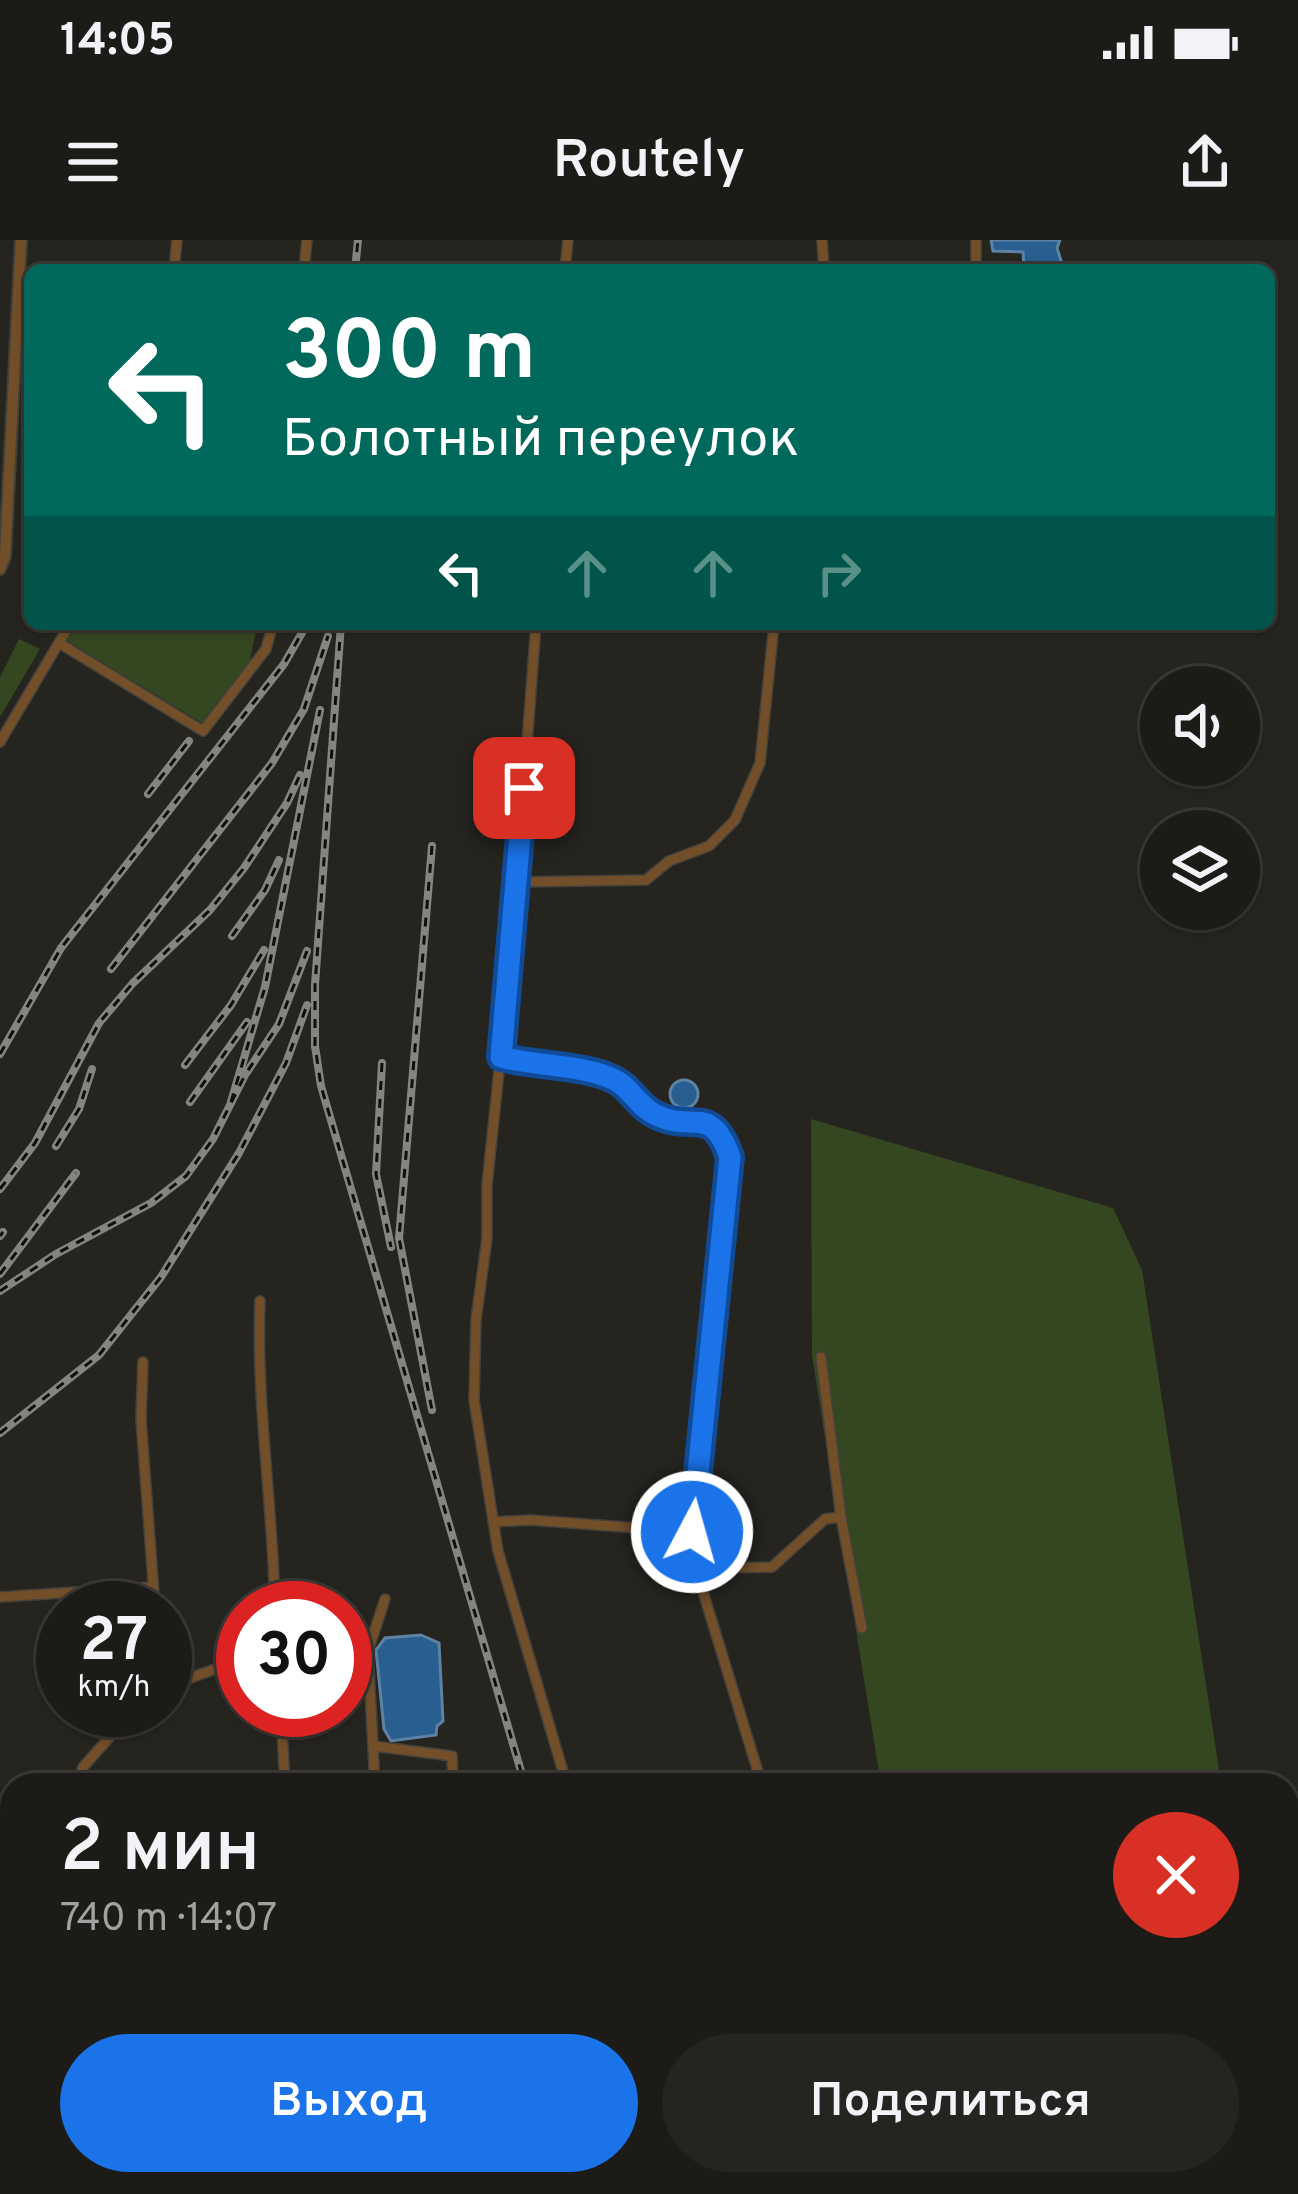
<!DOCTYPE html>
<html lang="ru">
<meta charset="utf-8">
<style>
:root{--surface:#1c1b17;--page:#252420;--text:#f1f3f6;--muted:#a0a1a1;--line:#3a3936;--accent:#1a73e8}
body{margin:0;font-family:Overpass,sans-serif;background:var(--page);color:var(--text);height:100vh;display:flex;flex-direction:column;font-size:45px;white-space:nowrap}
*{box-sizing:border-box;margin:0}
p{font-size:39px;color:var(--muted)}
.icon{flex:none;width:66px;height:66px;fill:none;stroke:currentColor;stroke-width:2;stroke-linecap:round;stroke-linejoin:round}
.map{position:relative;flex:1;overflow:hidden}
.side{position:absolute;left:0px;top:1533px;width:1299px;height:423px;display:flex;flex-direction:column;background:var(--surface);border-radius:36px 36px 0 0;box-shadow:0 3px 9px #0004,0 0 0 3px var(--line)}
.side>*{flex:none}
.top-card{position:absolute;left:24px;top:24px;width:1251px;height:366px;border-radius:18px;box-shadow:0 3px 9px #0004,0 0 0 3px var(--line);background:#00695c;color:#fff;overflow:hidden}
.buttons{position:absolute;left:1140px;top:426px;display:grid;gap:24px}
.buttons a{display:grid;place-items:center;width:120px;height:120px;border-radius:50%;background:var(--surface);box-shadow:0 3px 9px #0004,0 0 0 3px var(--line);font-size:60px}
.speed{position:absolute;left:36px;top:1341px;display:flex;gap:24px;font-size:60px;font-weight:700;text-align:center}
.speed>*{display:grid;place-content:center;width:156px;height:156px;border-radius:50%;background:var(--surface);box-shadow:0 3px 9px #0004,0 0 0 3px var(--line);line-height:1}
.speed small{font-size:30px;font-weight:400}
.speed .limit{border:18px solid #d22;background:#fff;color:#111}
.pin{position:absolute;display:grid;place-items:center;width:102px;height:102px;color:#fff;margin:-51px;border-radius:24px;box-shadow:0 6px 18px #0006}
.me{position:absolute;width:132px;margin:-66px;rotate:6deg;stroke-linejoin:round;filter:drop-shadow(0 0 9px #0008)}
.turn{display:flex;align-items:center;gap:42px;height:252px;padding:0 60px;font-size:54px}
.turn .icon{width:156px;height:156px;stroke-width:2.5}
.turn b{display:block;font-size:84px;line-height:102px}
.lanes{display:flex;align-items:center;height:114px;padding:0 60px;background:#0003;justify-content:center;gap:60px;direction:ltr}
.lanes .off{opacity:.35}
.round{display:grid;place-items:center;flex:none;width:126px;height:126px;border-radius:63px;background:var(--page)}
.summary{display:flex;align-items:center;justify-content:space-between;height:204px;padding:0 60px}
h1{font-size:72px;font-weight:600;line-height:90px}
.action{display:flex;gap:24px;margin-top:auto;padding:24px 60px}
.action a{flex:1;height:138px;border-radius:72px;background:var(--accent);color:#fff;font-size:48px;font-weight:600;line-height:138px;text-align:center}
.action a+a{background:var(--page);color:var(--text)}
.status{display:flex;justify-content:space-between;align-items:center;height:84px;padding:0 60px;background:var(--surface);direction:ltr}
.status svg{height:33px;fill:currentColor}
header{display:flex;justify-content:space-between;align-items:center;height:156px;padding:0 60px;background:var(--surface);font-size:54px;font-weight:600}
.map>svg:first-child{display:block}
.green{fill:#344721}
.water{fill:#285e90;stroke:#5d82a4;stroke-width:3}
.lines{fill:none;stroke-linecap:round;stroke-linejoin:round}
.minor-casing{stroke:#42413c;stroke-width:12}
.tertiary-casing{stroke:#42413c;stroke-width:14}
.minor{stroke:#734f29;stroke-width:9}
.tertiary{stroke:#734f29;stroke-width:10}
.rail-casing{stroke:#85847f;stroke-width:8}
.rail{stroke:#0e0e0b;stroke-width:3;stroke-dasharray:9;stroke-linecap:butt}
.route-casing{stroke:#114b97;stroke-width:30}
.route{stroke:#1a73e8;stroke-width:21}
</style>
<div class="status"><b>14:05</b><svg viewBox="0 0 49 12"><path d="M0 12V9h3v3zM5 12V6h3v6zM10 12V3h3v9zM15 12V0h3v12zM26 1h20v11H26zM47 4h2v5h-2z"/></svg></div>
<header><svg class="icon" aria-label="menu" viewBox="0 0 24 24"><path d="M4 6h16M4 12h16M4 18h16"/></svg>Routely<svg class="icon" aria-label="share" viewBox="0 0 24 24"><path d="M12 15V3M7 8l5-5 5 5M5 13v7h14v-7"/></svg></header>
<div class="map">
<svg width="1298" height="1954" viewBox="0 0 1298 1954">
<rect width="100%" height="100%" fill="#26241f"/>
<g class="green">
<polygon points="77,384 257,384 250,421 202,483 67,401"/>
<polygon points="19,399 40,409 0,477 0,437"/>
<polygon points="811,879 1113,968 1142,1030 1219,1529 1206,1545 881,1545 812,1116"/>
<polygon points="12,1658 12,1840 1,1849 0,1659"/>
<polygon points="326,1944 617,1944 620,1954 327,1954"/>
<polygon points="965,1944 1163,1944 1127,1954 969,1954"/>
</g>
<g class="water">
<polygon points="991,0 1060,0 1057,8 1064,30 1024,30 1023,12 993,11"/>
<circle cx="684" cy="854" r="14"/>
<polygon points="421,1395 439,1403 443,1481 437,1486 436,1495 391,1501 384,1489 376,1410 385,1398"/>
</g>
<g class="lines">
<defs>
<g id="minor">
<polyline points="822,0 824,30"/>
<polyline points="174,30 177,0"/>
<polyline points="304,30 307,0"/>
<polyline points="565,30 568,0"/>
<polyline points="976,30 976,0"/>
<polyline points="536,384 511,717 487,945 487,998 476,1080 474,1160 498,1311 567,1545"/>
<polyline points="59,403 203,491 266,409 273,384"/>
<polyline points="0,502 70,384"/>
<polyline points="516,642 646,640 669,621 709,606 735,580 760,523 774,384"/>
<path d="M501 817C535 826 583 825 613 839 630 846 638 867 656 875 693 893 711 863 730 917L693 1292V1319L762 1545"/>
<path d="M260 1061C256 1163 273 1266 275 1368"/>
<polyline points="821,1117 841,1277 862,1388"/>
<polyline points="143,1122 141,1179 155,1368"/>
<polyline points="493,1282 530,1280 693,1292"/>
<polyline points="693,1319 712,1328 772,1327 825,1279 841,1277"/>
<polyline points="0,1357 153,1347"/>
<polyline points="345,1436 368,1437"/>
<polyline points="165,1447 243,1419"/>
<polyline points="281,1470 285,1545"/>
<polyline points="373,1506 452,1516 453,1545"/>
<polyline points="77,1545 83,1527 134,1470"/>
<polyline points="375,1545 368,1411 385,1359"/>
<polyline points="0,1654 12,1653"/>
<polyline points="0,1861 12,1879"/>
<polyline points="57,1944 63,1954"/>
<polyline points="681,1944 684,1954"/>
<polyline points="799,1944 802,1954"/>
<polyline points="883,1944 886,1954"/>
<polyline points="159,1954 162,1944"/>
</g>
<polyline id="tertiary" points="0,329 5,316 21,0"/>
</defs>
<use href="#minor" class="minor-casing"/>
<use href="#tertiary" class="tertiary-casing"/>
<use href="#minor" class="minor"/>
<use href="#tertiary" class="tertiary"/>
<defs>
<g id="rail">
<polyline points="355,30 358,0"/>
<polyline points="341,384 315,745 315,806 321,846 525,1545"/>
<polyline points="148,554 189,501"/>
<polyline points="432,606 399,998 432,1170"/>
<polyline points="232,696 265,650 279,620"/>
<polyline points="111,729 272,523 304,469 328,396"/>
<polyline points="0,814 61,708 284,424 307,384"/>
<polyline points="382,823 376,934 391,1007"/>
<polyline points="185,825 231,765 264,710"/>
<polyline points="190,862 247,782"/>
<polyline points="231,862 265,747 320,470"/>
<polyline points="56,906 79,869 92,829"/>
<polyline points="0,949 35,903 99,783 133,743 210,670 244,628 287,563 300,535"/>
<polyline points="0,996 3,992"/>
<polyline points="0,1034 76,933"/>
<polyline points="0,1051 56,1014 151,963 186,936 213,899 245,835 279,784 307,711"/>
<polyline points="0,1193 99,1115 161,1037 239,913 286,823 307,765"/>
<polyline points="642,1944 645,1954"/>
</g>
</defs>
<use href="#rail" class="rail-casing"/>
<use href="#rail" class="rail"/>
</g>
<g class="lines">
<defs>
<path id="route" d="M524 548 501 817C535 826 584 825 613 839 630 846 638 867 656 875 693 893 711 863 730 917L692 1292"/>
</defs>
<use href="#route" class="route-casing"/>
<use href="#route" class="route"/>
</g>
</svg>
<div class="buttons">
<a><svg class="icon" aria-label="sound" viewBox="0 0 24 24"><path d="M4 9h4l5-4v14l-5-4H4zM17 9q2 3 0 6"/></svg></a>
<a><svg class="icon" aria-label="layers" viewBox="0 0 24 24"><path d="M12 4l9 5-9 5-9-5zM3 14l9 5 9-5"/></svg></a>
</div>
<div class="speed"><div>27<small>km/h</small></div><div class="limit">30</div></div>
<div class="pin" style="left:524px;top:548px;background:#d93025"><svg class="icon" aria-label="arrive" viewBox="0 0 24 24"><path d="M6 21V4h12l-3 4 3 4H6"/></svg></div>
<svg class="me" style="left:692px;top:1292px" viewBox="-20 -20 40 40"><circle r="17" fill="#1a73e8" stroke="#fff" stroke-width="3"/><path d="M0-11L8 9 0 5-8 9z" fill="#fff"/></svg>
<div class="top-card">
<div class="turn"><svg class="icon" aria-label="left" viewBox="0 0 24 24"><path d="M17 20v-9H6M10 6l-5 5 5 5"/></svg><div><b>300 m</b>Болотный переулок</div></div>
<div class="lanes"><svg class="icon" aria-label="left" viewBox="0 0 24 24"><path d="M17 20v-9H6M10 6l-5 5 5 5"/></svg><svg class="icon off" aria-label="ahead" viewBox="0 0 24 24"><path d="M12 20V5M6 11l6-6 6 6"/></svg><svg class="icon off" aria-label="ahead" viewBox="0 0 24 24"><path d="M12 20V5M6 11l6-6 6 6"/></svg><svg class="icon off" aria-label="right" viewBox="0 0 24 24"><path d="M7 20v-9h11M14 6l5 5-5 5"/></svg></div>
</div>
<section class="side">
<div class="summary"><div><h1>2 мин</h1><p>740 m · 14:07</p></div><a class="round" style="background:#d93025;color:#fff"><svg class="icon" aria-label="close" viewBox="0 0 24 24"><path d="M6 6l12 12M18 6L6 18"/></svg></a></div>
<div class="action"><a>Выход</a><a>Поделиться</a></div>
</section>
</div>
